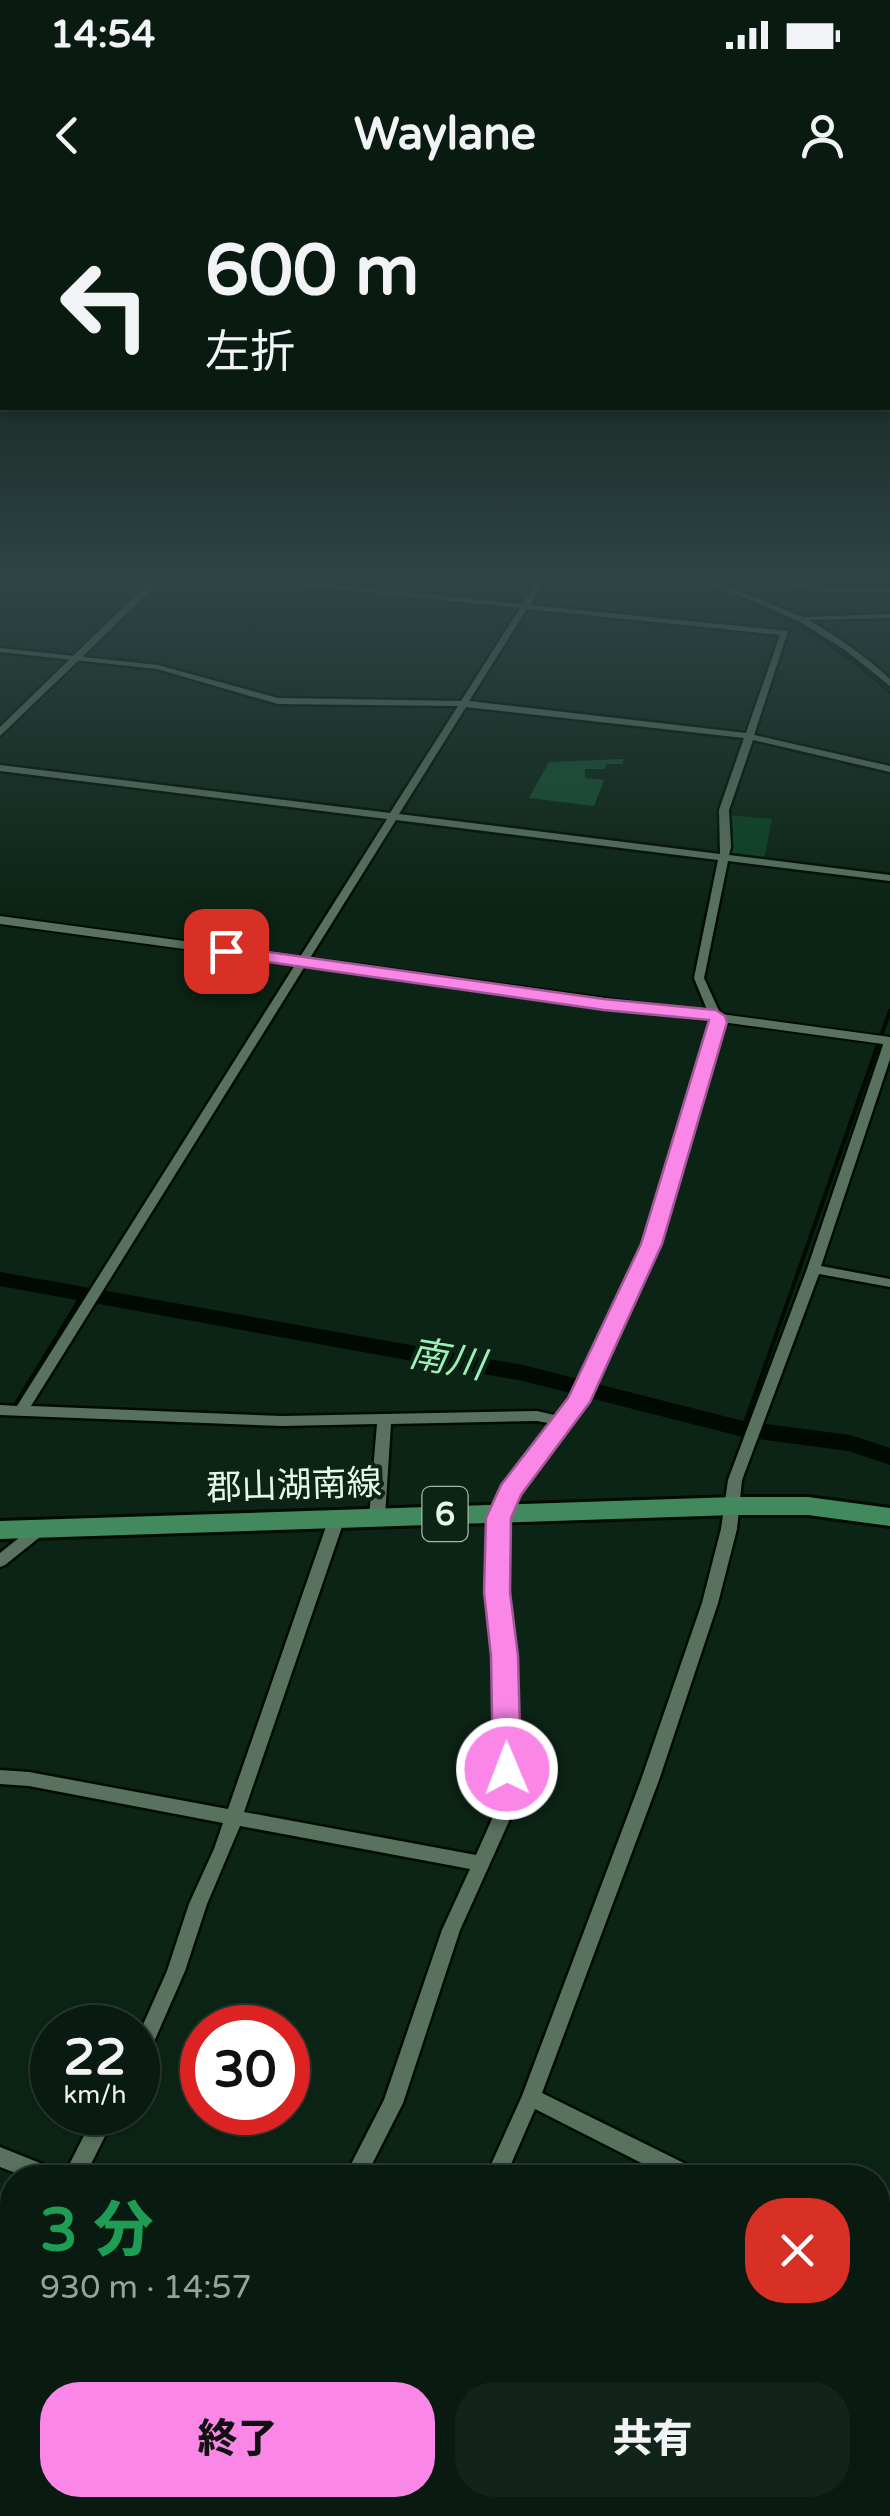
<!DOCTYPE html>
<html lang="ja">
<meta charset="utf-8">
<style>
:root{--surface:#091b10;--page:#122419;--text:#f1f3f6;--muted:#99a19f;--line:#293930;--accent:#fa87e7}
body{margin:0;font-family:"Varela Round","Noto Sans JP",sans-serif;background:var(--page);color:var(--text);height:100vh;display:flex;flex-direction:column;font-size:38px;white-space:nowrap}
*{box-sizing:border-box;margin:0}
p{font-size:32px;color:var(--muted)}
.icon{flex:none;width:55px;height:55px;fill:none;stroke:currentColor;stroke-width:2;stroke-linecap:round;stroke-linejoin:round}
.map{position:relative;flex:1;overflow:hidden}
.sheet{position:absolute;left:0px;top:1965px;width:890px;height:352px;display:flex;flex-direction:column;background:var(--surface);border-radius:40px 40px 0 0;box-shadow:0 2px 8px #0004,0 0 0 2px var(--line)}
.sheet>*{flex:none}
.guide{position:absolute;left:0px;top:0px;width:890px;height:210px;box-shadow:0 2px 8px #0004,0 0 0 2px var(--line);background:#091b10;color:var(--text);overflow:hidden}
.speed{position:absolute;left:30px;top:1805px;display:flex;gap:20px;font-size:50px;font-weight:700;text-align:center}
.speed>*{display:grid;place-content:center;width:130px;height:130px;border-radius:50%;background:var(--surface);box-shadow:0 2px 8px #0004,0 0 0 2px var(--line);line-height:1}
.speed small{font-size:25px;font-weight:400}
.speed .limit{border:15px solid #d22;background:#fff;color:#111}
.pin{position:absolute;display:grid;place-items:center;width:85px;height:85px;color:#fff;margin:-42px;border-radius:20px;box-shadow:0 5px 15px #0006}
.me{position:absolute;width:110px;margin:-55px;rotate:359deg;stroke-linejoin:round;filter:drop-shadow(0 0 8px #0008)}
.turn{display:flex;align-items:center;gap:35px;height:210px;padding:0 40px;font-size:45px}
.turn .icon{width:130px;height:130px;stroke-width:2.5}
.turn b{display:block;font-size:70px;line-height:85px}
.round{display:grid;place-items:center;flex:none;width:105px;height:105px;border-radius:40px;background:var(--page)}
.overview{display:flex;align-items:center;justify-content:space-between;height:170px;padding:0 40px}
h1{font-size:60px;font-weight:800;line-height:75px;color:#1e9e55}
.primary-button{display:flex;gap:20px;margin-top:auto;padding:20px 40px}
.primary-button a{flex:1;height:115px;border-radius:40px;background:var(--accent);color:#111;font-size:40px;font-weight:800;line-height:115px;text-align:center}
.primary-button a+a{background:var(--page);color:var(--text)}
.status{display:flex;justify-content:space-between;align-items:center;height:70px;padding:0 50px;background:var(--surface);direction:ltr}
.status svg{height:28px;fill:currentColor}
header{display:flex;justify-content:space-between;align-items:center;height:130px;padding:0 40px;background:var(--surface);font-size:45px;font-weight:800}
.map>svg:first-child{display:block}
.green{fill:#0b4123}
.forest{fill:#144e2d}
.lines{fill:none;stroke-linecap:round;stroke-linejoin:round}
.stream-far1{stroke:#000902;stroke-width:2.5}
.stream{stroke:#000902;stroke-width:4}
.river{fill:#000902;fill-rule:evenodd}
.minor-casing{stroke:#000c02;stroke-width:5}
.tertiary-casing{stroke:#000c02;stroke-width:4}
.primary-casing{stroke:#000c02;stroke-width:6}
.minor{fill:#58725f;fill-rule:evenodd}
.tertiary{fill:#58725f;fill-rule:evenodd}
.primary{fill:#43895e;fill-rule:evenodd}
.route{fill:#fa87e7;stroke:#a25896;stroke-width:2.5}
.labels{text-anchor:middle;stroke-width:8;stroke-linejoin:round;paint-order:stroke}
.shield{fill:#0c2415;stroke:#a5b7ab;stroke-width:2.5}
.shield-label{font-size:32px;font-weight:bold;fill:#e7f6eb}
.street-label{font-size:35px;fill:#e7f6eb;stroke:#0c2415}
.water-label{font-size:38px;font-style:italic;fill:#9df1b8;stroke:#0c2415}
</style>
<div class="status"><b>14:54</b><svg viewBox="0 0 49 12"><path d="M0 12V9h3v3zM5 12V6h3v6zM10 12V3h3v9zM15 12V0h3v12zM26 1h20v11H26zM47 4h2v5h-2z"/></svg></div>
<header><svg class="icon" aria-label="back" viewBox="0 0 24 24"><path d="M15 5l-7 7 7 7"/></svg>Waylane<svg class="icon" aria-label="person" viewBox="0 0 24 24"><circle cx="12" cy="8" r="4"/><path d="M4 21q1-7 8-7t8 7"/></svg></header>
<div class="map">
<svg width="890" height="2316" viewBox="0 0 890 2316">
<rect width="100%" height="100%" fill="#0c2415"/>
<polygon class="green" points="728,615 772,619 764,660 729,655"/>
<polygon class="forest" points="624,559 622,564 607,564 605,569 585,569 585,578 604,580 594,606 529,598 549,562"/>
<g class="lines">
<path class="stream-far1" d="M691 382C767 404 832 439 890 493"/>
<g class="stream">
<polyline points="881,836 890,811"/>
<polyline points="15,1205 83,1094"/>
<polyline points="743,1229 879,842"/>
</g>
<polygon class="river" points="0,1072 523,1165 743,1221 850,1235 890,1248 890,1265 848,1251 743,1237 523,1181 0,1086"/>
<defs>
<g id="minor">
<path d="M278 382H306L522 404 536 382H544L530 405 788 431 754 535 890 566V572L753 540 729 610 731 647 729 655 890 675V681L728 661 704 778 724 822 657 1044 585 1201 571 1220 570 1225 566 1227 517 1293 507 1318 505 1393 513 1455 516 1569 514 1610 460 1730 403 1903 365 1978H344L384 1900 442 1730 470 1669 240 1626 207 1704 185 1771 145 1862 138 1865V1836L167 1771 189 1704 214 1649 223 1623 29 1586 0 1584V1570L29 1572 228 1609 329 1318 332 1314H342L345 1318 244 1612 476 1655 496 1610 498 1569 497 1455 489 1393 491 1318 505 1287 553 1224 537 1221 391 1224 385 1317 382 1321H372L369 1317 377 1224 282 1226 0 1215V1205L17 1206 387 619 0 571V565L390 613 458 506 278 504 157 469 0 452V448L158 465 278 498 461 501 520 408 282 384ZM527 409 780 435 746 533 469 501ZM466 507 744 538 719 610 720 654 399 614ZM396 620 718 660 694 778 712 822 645 1044 572 1199 559 1216 537 1211 282 1216 31 1206Z"/>
<path d="M698 382H711L731 388 803 417 890 414V418L809 420C838 437 865 456 890 479V486L845 450 800 422 751 400Z"/>
<polygon points="763,382 786,382 829,388 890,388 890,392 829,392"/>
<polygon points="890,839 890,859 821,1066 890,1079 890,1087 819,1074 742,1280 737,1329 718,1403 659,1580 542,1893 700,1971 703,1978 671,1978 535,1909 505,1978 485,1978 522,1896 641,1580 702,1403 721,1329 728,1280 807,1069 884,842"/>
<polygon points="40,1323 45,1325 48,1329 45,1333 5,1365 0,1367 0,1353 35,1325"/>
<polygon points="96,1912 117,1912 84,1978 29,1978 0,1967 0,1947 65,1973"/>
<polygon points="878,2060 890,2065 890,2087 878,2081"/>
<path d="M12 2084V2116L8 2126 0 2129C0 2113 0 2091 12 2084Z"/>
<polygon points="101,2305 125,2305 120,2316 97,2316"/>
<polygon points="320,2305 343,2305 339,2316 316,2316"/>
</g>
<g id="tertiary">
<polygon points="149,382 160,382 0,536 0,527"/>
<polygon points="0,716 890,837 890,845 0,724"/>
</g>
<polygon id="primary" points="734,1297 808,1297 890,1308 890,1326 808,1315 734,1315 0,1339 0,1321"/>
</defs>
<use href="#minor" class="minor-casing"/>
<use href="#tertiary" class="tertiary-casing"/>
<use href="#primary" class="primary-casing"/>
<use href="#minor" class="minor"/>
<use href="#tertiary" class="tertiary"/>
<use href="#primary" class="primary"/>
</g>
<linearGradient id="sky" x2="0" y2="1"><stop stop-color="#07140c"/><stop offset="0.54" stop-color="#2e4546"/><stop offset="1" stop-color="#2e4546" stop-opacity="0"/></linearGradient>
<rect width="890" height="706" fill="url(#sky)"/>
<polygon class="route" points="226,746 604,799 716,810 725,816 727,822 662,1044 590,1202 521,1295 511,1318 510,1392 518,1456 521,1569 517,1577 507,1580 497,1577 493,1569 491,1456 484,1392 486,1318 501,1285 568,1198 641,1044 709,820 604,810 219,755 219,748"/>
<g class="labels">
<rect class="shield" x="422.5" y="1287" width="45" height="54" rx="8"/>
<g class="shield-label">
<text x="445" y="1325">6</text>
</g>
<g class="street-label">
<text transform="translate(294 1285) rotate(-2)" y="12">郡山湖南線</text>
</g>
<g class="water-label">
<text transform="translate(447 1159) rotate(10)" y="13">南川</text>
</g>
</g>
</svg>
<div class="speed"><div>22<small>km/h</small></div><div class="limit">30</div></div>
<div class="pin" style="left:226px;top:751px;background:#d93025"><svg class="icon" aria-label="arrive" viewBox="0 0 24 24"><path d="M6 21V4h12l-3 4 3 4H6"/></svg></div>
<svg class="me" style="left:507px;top:1569px" viewBox="-20 -20 40 40"><circle r="17" fill="#fa87e7" stroke="#fff" stroke-width="3"/><path d="M0-11L8 9 0 5-8 9z" fill="#fff"/></svg>
<div class="guide">
<div class="turn"><svg class="icon" aria-label="left" viewBox="0 0 24 24"><path d="M17 20v-9H6M10 6l-5 5 5 5"/></svg><div><b>600 m</b>左折</div></div>
</div>
<section class="sheet">
<div class="overview"><div><h1>3 分</h1><p>930 m · 14:57</p></div><a class="round" style="background:#d93025;color:#fff"><svg class="icon" aria-label="close" viewBox="0 0 24 24"><path d="M6 6l12 12M18 6L6 18"/></svg></a></div>
<div class="primary-button"><a>終了</a><a>共有</a></div>
</section>
</div>
